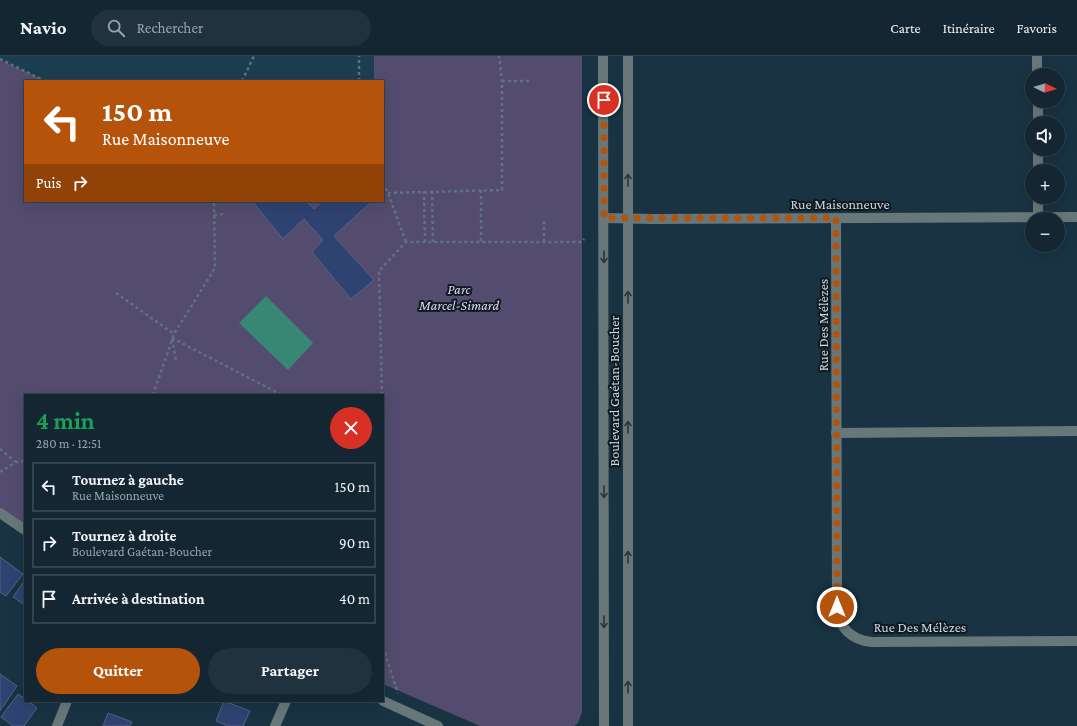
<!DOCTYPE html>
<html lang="fr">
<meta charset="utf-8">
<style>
:root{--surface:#132632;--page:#20323e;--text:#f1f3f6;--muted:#9da5ac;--line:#32434d;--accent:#b45309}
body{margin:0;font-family:"Crimson Pro",serif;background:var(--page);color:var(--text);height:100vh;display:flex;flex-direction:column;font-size:15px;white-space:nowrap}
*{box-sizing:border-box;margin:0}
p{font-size:13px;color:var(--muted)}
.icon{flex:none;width:22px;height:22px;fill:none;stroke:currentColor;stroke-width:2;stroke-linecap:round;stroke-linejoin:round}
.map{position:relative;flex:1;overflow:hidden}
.drawer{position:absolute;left:24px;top:338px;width:360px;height:308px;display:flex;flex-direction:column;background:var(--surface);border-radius:0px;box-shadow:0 4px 16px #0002,0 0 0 1px var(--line)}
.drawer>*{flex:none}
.top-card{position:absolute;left:24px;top:24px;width:360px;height:122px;border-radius:0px;box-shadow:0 4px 16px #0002,0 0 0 1px var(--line);background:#b45309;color:#fff;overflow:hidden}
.needle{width:26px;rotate:95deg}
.buttons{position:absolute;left:1025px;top:12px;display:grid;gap:8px}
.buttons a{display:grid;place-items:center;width:40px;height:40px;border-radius:50%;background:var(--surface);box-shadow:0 4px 16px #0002,0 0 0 1px var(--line);font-size:20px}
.pin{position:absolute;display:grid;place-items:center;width:34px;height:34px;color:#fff;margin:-17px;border:2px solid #fff;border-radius:50%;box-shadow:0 1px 4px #0007}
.me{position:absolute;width:44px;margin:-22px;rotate:0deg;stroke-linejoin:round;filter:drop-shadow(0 0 3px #0008)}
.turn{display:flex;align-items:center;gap:14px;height:84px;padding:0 12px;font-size:18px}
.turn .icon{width:52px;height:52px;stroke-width:2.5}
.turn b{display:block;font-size:28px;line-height:34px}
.then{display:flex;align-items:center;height:38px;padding:0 12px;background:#0003;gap:8px;font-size:15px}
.round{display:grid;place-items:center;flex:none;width:42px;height:42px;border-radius:21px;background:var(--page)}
.overview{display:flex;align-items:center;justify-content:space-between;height:68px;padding:0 12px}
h1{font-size:24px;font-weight:700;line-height:30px;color:#1e9e55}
.cta{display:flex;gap:8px;margin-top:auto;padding:8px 12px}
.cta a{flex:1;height:46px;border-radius:24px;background:var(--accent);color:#fff;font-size:16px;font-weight:700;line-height:46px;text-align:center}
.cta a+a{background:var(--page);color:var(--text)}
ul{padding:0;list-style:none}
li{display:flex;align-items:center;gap:12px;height:50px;margin:0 8px 6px;padding:0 4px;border:2px solid var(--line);border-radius:0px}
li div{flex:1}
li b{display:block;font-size:15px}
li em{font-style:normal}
header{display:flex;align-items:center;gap:24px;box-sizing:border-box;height:56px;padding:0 20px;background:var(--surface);border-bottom:1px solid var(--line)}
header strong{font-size:19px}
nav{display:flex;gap:22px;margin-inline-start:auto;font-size:14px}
.search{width:280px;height:36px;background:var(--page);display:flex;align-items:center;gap:10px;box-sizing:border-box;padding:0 14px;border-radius:22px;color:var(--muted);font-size:15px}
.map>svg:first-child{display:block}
.built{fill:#1b3e51}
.green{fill:#544c6e}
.water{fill:#378774}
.building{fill:#2f4372;stroke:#57637c}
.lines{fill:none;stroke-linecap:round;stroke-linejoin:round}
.path{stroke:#5d7381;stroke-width:2.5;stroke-dasharray:3 3;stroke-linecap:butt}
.minor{stroke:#68787a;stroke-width:10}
.oneway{stroke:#29363b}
.route{stroke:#b45309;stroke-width:7;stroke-dasharray:0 12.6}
.labels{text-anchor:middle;stroke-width:4;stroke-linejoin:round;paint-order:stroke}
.street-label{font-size:14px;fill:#c9d8e2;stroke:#0e1a20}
.park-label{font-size:14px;font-style:italic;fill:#dfd8f9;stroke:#0e1a20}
</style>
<header>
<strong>Navio</strong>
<div class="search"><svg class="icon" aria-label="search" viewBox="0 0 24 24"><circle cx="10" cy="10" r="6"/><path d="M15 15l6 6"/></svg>Rechercher</div>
<nav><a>Carte</a><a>Itinéraire</a><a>Favoris</a></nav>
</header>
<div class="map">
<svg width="1077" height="670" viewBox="0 0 1077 670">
<rect width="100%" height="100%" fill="#193343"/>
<polygon class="built" points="0,0 374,0 374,25 47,25 0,4"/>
<polygon class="green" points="374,0 582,0 582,656 578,667 574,670 480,670 383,628 383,339 25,339 25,474 0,457 0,4 47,25 25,25 25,145 383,145 383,25 374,25"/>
<polygon class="water" points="266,240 313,287 288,314 239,267"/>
<g class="building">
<polygon points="252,145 306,145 314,153 323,145 372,145 334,180 374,224 351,243 312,196 323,184 304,163 283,183"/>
<polygon points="0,501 23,518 6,540 0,536"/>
<polygon points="25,524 25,549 13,541"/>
<polygon points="0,618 17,630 0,655"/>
<polygon points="18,638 25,643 25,645 28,645 37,652 24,670 13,670 1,661"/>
<polygon points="224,645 250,655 243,670 228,670 216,665"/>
<polygon points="108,657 132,666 130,670 103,670"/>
</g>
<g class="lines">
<g class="path">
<polyline points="0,3 45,25"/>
<polyline points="242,25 254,0"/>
<polyline points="359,25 359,0"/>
<polyline points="502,25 529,25"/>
<polyline points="383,127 388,137 406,186"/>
<polyline points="481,134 481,186"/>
<polyline points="424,135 425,186"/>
<polyline points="432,135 433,186"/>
<polyline points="388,137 502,134 502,25 499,0"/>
<polyline points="214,159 224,158"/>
<polyline points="544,186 544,162"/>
<polyline points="116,237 174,278"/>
<polyline points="172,282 282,339"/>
<polyline points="172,283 176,305"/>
<polyline points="153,339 174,278 215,212 214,145"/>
<polyline points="382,339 379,215 406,186 582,186 584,183"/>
<polyline points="0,393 16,406"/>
<polyline points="0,416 16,406 25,405"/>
<polyline points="383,436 383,476"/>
<polyline points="383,483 383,476"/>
<polyline points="383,591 398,637"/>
</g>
<g class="minor">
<polyline points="603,0 604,670"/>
<polyline points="1037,0 1037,19"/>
<polyline points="1038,45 1038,67"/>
<polyline points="1038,93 1038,115"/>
<polyline points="604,162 652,163 1077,161"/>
<path d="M836 162 837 551C839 572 851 584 872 586L1077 585"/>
<polyline points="1038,162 1038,141"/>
<polyline points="836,377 1077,375"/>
<polyline points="0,457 25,474"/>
<polyline points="383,645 438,670"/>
<polyline points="57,670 67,645"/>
<polyline points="275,670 286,645"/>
<polyline points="628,670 628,0"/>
</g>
</g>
<defs><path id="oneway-shaft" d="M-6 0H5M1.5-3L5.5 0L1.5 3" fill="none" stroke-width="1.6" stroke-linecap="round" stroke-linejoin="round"/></defs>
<g class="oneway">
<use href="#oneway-shaft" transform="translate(628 124) rotate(-90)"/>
<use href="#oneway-shaft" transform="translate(604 201) rotate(90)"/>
<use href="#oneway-shaft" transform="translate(628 241) rotate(-90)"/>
<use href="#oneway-shaft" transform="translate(628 371) rotate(-90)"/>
<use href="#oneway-shaft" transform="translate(604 436) rotate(90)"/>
<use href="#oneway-shaft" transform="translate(628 501) rotate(-90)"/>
<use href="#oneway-shaft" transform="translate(604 566) rotate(90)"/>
<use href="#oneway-shaft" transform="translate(628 631) rotate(-90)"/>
</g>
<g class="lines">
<polyline class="route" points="604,44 604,162 836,162 837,551"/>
</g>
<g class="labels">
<g class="street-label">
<text x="840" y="153">Rue Maisonneuve</text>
<text transform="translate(823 269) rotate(-90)" y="5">Rue Des Mélèzes</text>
<text transform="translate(614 335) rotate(-90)" y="5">Boulevard Gaétan-Boucher</text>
<text x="920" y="576">Rue Des Mélèzes</text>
</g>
<g class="park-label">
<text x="459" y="238">Parc<tspan x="459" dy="16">Marcel-Simard</tspan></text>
</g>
</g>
</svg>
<div class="buttons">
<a><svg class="needle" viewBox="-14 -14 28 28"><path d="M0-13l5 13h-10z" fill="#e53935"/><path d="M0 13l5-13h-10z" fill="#9da5ac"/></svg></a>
<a><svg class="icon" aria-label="sound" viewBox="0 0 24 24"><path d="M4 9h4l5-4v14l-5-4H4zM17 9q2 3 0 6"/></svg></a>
<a>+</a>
<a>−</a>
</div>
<div class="pin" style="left:604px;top:44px;background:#d93025"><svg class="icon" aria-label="arrive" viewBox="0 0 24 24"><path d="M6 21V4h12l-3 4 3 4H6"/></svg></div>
<svg class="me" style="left:837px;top:551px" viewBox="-20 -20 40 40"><circle r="17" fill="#b45309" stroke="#fff" stroke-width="3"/><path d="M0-11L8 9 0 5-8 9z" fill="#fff"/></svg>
<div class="top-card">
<div class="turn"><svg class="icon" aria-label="left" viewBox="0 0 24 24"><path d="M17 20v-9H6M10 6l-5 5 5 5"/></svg><div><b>150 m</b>Rue Maisonneuve</div></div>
<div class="then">Puis<svg class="icon" aria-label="right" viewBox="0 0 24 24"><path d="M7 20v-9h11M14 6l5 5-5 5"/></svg></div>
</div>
<section class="drawer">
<div class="overview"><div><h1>4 min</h1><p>280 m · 12:51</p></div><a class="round" style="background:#d93025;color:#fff"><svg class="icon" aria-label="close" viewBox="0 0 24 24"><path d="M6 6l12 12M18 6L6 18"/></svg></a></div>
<ul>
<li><svg class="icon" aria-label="left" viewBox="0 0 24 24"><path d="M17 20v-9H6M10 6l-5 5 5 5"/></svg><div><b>Tournez à gauche</b><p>Rue Maisonneuve</p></div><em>150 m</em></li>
<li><svg class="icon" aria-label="right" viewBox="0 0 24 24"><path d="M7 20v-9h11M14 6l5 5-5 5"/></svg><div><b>Tournez à droite</b><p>Boulevard Gaétan-Boucher</p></div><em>90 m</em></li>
<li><svg class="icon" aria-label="arrive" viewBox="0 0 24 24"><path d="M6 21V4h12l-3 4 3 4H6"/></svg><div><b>Arrivée à destination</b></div><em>40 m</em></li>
</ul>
<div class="cta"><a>Quitter</a><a>Partager</a></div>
</section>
</div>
